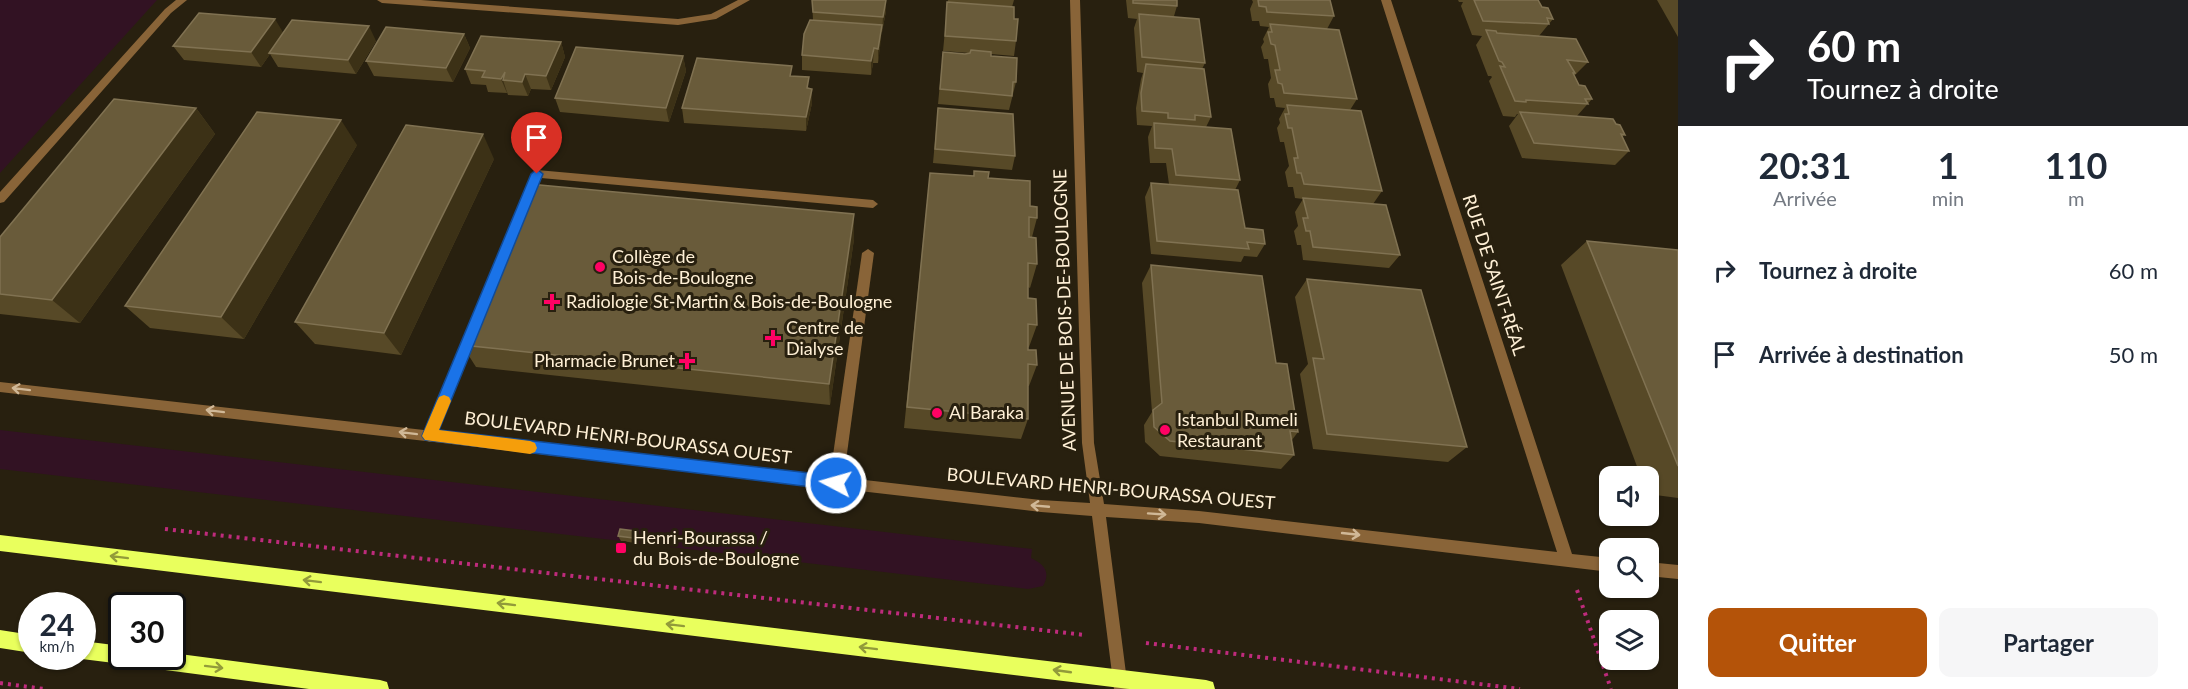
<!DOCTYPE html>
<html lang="fr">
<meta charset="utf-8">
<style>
:root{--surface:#fff;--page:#f6f6f7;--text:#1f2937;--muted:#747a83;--accent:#b45309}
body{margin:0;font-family:Lato,sans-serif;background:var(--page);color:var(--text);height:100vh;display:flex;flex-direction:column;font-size:22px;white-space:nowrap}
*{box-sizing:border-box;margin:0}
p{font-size:20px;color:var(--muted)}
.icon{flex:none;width:33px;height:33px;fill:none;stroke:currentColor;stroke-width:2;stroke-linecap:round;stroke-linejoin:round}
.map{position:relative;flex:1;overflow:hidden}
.drawer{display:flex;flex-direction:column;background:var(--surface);width:510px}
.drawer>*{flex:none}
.hud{background:#202124;color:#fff;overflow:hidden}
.fabs{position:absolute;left:1599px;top:466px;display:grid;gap:12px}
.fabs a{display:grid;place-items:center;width:60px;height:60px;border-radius:12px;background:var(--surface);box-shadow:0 2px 4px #0004;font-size:30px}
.speed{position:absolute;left:18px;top:592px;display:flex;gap:12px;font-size:30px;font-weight:700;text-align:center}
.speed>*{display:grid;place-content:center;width:78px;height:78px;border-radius:50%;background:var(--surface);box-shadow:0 2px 4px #0004;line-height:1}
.speed small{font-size:15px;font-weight:400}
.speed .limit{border:3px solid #111;border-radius:9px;background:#fff;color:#111}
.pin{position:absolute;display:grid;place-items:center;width:51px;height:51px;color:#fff;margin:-62px -26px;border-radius:50% 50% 50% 0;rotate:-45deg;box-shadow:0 0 6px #0007}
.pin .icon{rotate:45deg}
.me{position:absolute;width:66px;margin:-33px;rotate:276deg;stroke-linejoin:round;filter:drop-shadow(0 0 4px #0008)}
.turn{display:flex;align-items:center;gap:21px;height:126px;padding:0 30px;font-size:27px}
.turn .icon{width:78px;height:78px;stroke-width:2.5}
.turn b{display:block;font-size:42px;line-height:51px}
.eta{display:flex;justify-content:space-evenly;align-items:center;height:102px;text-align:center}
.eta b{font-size:36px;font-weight:700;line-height:42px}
.button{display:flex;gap:12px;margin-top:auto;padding:12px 30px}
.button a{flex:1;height:69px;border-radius:12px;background:var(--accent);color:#fff;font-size:24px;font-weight:700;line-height:69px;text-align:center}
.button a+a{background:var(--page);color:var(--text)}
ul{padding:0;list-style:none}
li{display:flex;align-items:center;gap:18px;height:84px;padding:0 30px}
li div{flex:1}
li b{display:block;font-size:22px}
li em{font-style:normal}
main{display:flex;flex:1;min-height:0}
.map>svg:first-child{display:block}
.green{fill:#321223}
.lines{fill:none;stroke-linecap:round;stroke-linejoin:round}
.path{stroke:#be2b7c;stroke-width:4;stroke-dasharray:3 5;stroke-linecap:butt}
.lane{fill:#896438;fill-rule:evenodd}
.street{fill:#896438;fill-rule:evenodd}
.primary{fill:#e9ff5d;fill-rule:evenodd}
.wall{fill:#574927}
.shaded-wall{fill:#3c3116}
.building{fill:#695b3a;stroke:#807252;stroke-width:1.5}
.oneway{stroke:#d0b897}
.oneway2{stroke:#929b3a}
.route{fill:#1a73e8;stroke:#114b97;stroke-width:1.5}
.slow{fill:#f59e0b}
.poi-dot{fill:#ff0264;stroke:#28200f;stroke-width:2}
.labels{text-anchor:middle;stroke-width:6;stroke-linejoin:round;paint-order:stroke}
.poi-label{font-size:18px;fill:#fff0d6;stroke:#28200f;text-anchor:start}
.street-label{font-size:18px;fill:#fff0d6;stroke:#28200f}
</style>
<main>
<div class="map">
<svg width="1678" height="689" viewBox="0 0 1678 689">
<rect width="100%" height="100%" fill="#28200f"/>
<g class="green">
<polygon points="0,0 157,0 0,173"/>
<path d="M0 430 1032 549 1031 558C1044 564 1051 572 1043 586L1028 589 636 543 637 536 623 535 621 541 0 469Z"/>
</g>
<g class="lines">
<g class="path">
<polyline points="165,529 1085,635"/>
<polyline points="1577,590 1611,689"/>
<polyline points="1146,643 1520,689"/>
<polyline points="0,683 44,689"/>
</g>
<g class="lane">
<polygon points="537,170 873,200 878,204 873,208 541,178 531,202 523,202 522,199 532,174"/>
<polygon points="868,249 874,253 843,483 841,487 836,489 831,487 829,483 862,253"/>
<polygon points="471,329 475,330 477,334 436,436 435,440 430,442 425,440 424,436 465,334 467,330"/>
</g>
<g class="street">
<polygon points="176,0 187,0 171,13 4,202 0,203 0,192 165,9"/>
<polygon points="377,0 421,0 678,19 711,14 738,0 750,0 716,19 678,25 382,3"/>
<polygon points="1070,0 1080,0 1094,443 1104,504 1199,511 1557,552 1381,0 1391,0 1572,554 1610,558 1610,572 1199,523 1106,517 1128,689 1114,689 1092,516 1041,512 0,392 0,382 1041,500 1090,503 1082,443"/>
<polygon points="1648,562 1678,565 1678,579 1648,576"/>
</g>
<g class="primary">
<polygon points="0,535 1206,680 1213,682 1215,689 1129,689 0,551"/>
<polygon points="0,630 32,635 32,653 0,648"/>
<polygon points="82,641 122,646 122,657 172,657 172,653 380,680 387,682 389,689 309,689 135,666 128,662 122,664 82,659 77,657 82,657"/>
</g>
</g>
<g class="wall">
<polygon points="812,0 886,0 886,11 882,32 881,32 878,63 873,63 871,75 802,70 802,55 813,20"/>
<polygon points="948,0 1014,0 1012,7 1016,41 1014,56 991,54 991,56 1016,82 1009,110 938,104 943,52 965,54 970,53 943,51"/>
<polygon points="1126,0 1177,0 1177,6 1174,16 1205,63 1202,69 1211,117 1206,127 1240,180 1235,190 1245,228 1265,244 1257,257 1244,256 1241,262 1151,254 1145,197 1151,183 1169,184 1166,163 1150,163 1148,137 1152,126 1137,125 1136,108 1141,79 1143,73 1137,72 1134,28 1137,19 1128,18"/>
<polygon points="1252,0 1330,0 1334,16 1327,29 1357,99 1350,110 1382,191 1373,204 1400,255 1389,268 1303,260 1301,245 1297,245 1294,231 1298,226 1295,212 1303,199 1295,198 1293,187 1288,187 1285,172 1289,166 1284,142 1280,142 1277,128 1280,123 1279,119 1285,108 1276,107 1274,98 1270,98 1268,84 1271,78 1268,59 1264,59 1261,47 1264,42 1263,39 1269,27 1260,26 1259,21 1252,21 1250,9 1253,2"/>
<polygon points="1458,0 1538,0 1542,7 1553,19 1539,36 1588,62 1574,76 1579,85 1592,99 1577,116 1616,124 1625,135 1622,137 1629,151 1615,165 1522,158 1509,126 1518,114 1517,114 1515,117 1503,116 1489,81 1492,77 1491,76 1488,76 1476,45 1482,36 1472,35 1461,6 1463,2 1459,2"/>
<polygon points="1657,0 1678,0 1678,37"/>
<polygon points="283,32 376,41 356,74 278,67 270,54 261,67 184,60 173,46"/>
<polygon points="464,34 470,48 453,82 374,76 366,61"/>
<polygon points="561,42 565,57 551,90 531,89 528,96 508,95 507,92 507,93 488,92 486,85 471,84 465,69"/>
<polygon points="683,56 686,71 669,122 560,112 555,98"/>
<polygon points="793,76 809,88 812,103 806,131 684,123 682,108"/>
<polygon points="196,108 215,134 80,323 0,314 0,237"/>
<polygon points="938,108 1015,156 1012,170 933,163"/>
<polygon points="357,145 244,339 150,328 125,306"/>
<polygon points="494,159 401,355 315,344 295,322"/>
<polygon points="930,173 988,178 1030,206 1037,218 1032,237 1037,264 1030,288 1028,287 1028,298 1037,325 1029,347 1028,347 1028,350 1037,365 1029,386 1028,386 1028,419 1021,439 904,428"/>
<polygon points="854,214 854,239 830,405 476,367 462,345"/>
<polygon points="1587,241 1678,250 1678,498 1648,494 1648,477 1641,477 1561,265"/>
<polygon points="1151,265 1276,363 1298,432 1292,440 1294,455 1281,469 1160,456 1145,442 1144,425 1152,412 1142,283"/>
<polygon points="1307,279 1467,447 1448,462 1313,449 1300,374 1308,364 1295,297"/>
<polygon points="618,536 638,536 636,543 621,541"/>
</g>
<g class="shaded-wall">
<polygon points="886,0 886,11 882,32 883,17"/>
<polygon points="275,19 284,34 269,53 270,54 261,67 251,52"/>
<polygon points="882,25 881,40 878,63 878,49"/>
<polygon points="369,26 376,41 356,74 348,60"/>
<polygon points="464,34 470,48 453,82 446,68"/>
<polygon points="561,42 565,57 551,90 546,76"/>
<polygon points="874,48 873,63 871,75 871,61"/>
<polygon points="683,56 686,71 669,122 666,108"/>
<polygon points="505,72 503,80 507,92 507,93 501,79"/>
<polygon points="525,74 531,89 528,96 522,82"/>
<polygon points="812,89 812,103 806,131 806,117"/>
<polygon points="196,108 215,134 80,323 52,300"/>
<polygon points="341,120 357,145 244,339 221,317"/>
<polygon points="483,134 494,159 401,355 384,333"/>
<polygon points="854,214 854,239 830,405 829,384"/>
<polygon points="635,531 638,536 636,543 633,538"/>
</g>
<g class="building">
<polygon points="812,0 886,0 883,17 813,12"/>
<polygon points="1133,0 1177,0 1177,6 1133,3"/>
<polygon points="1258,0 1330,0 1334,16 1267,12 1266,7 1259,6"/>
<polygon points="1474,0 1538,0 1542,7 1548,8 1553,19 1547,18 1549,24 1483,21"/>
<polygon points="947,2 1014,7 1014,19 1018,19 1016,41 945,36"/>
<polygon points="199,13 275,19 251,52 173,46"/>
<polygon points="1139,14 1199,19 1205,63 1142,57"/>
<polygon points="292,20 369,26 348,60 269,53"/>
<polygon points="810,20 882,25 878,49 874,48 871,61 802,55 804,34"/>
<polygon points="1270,24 1339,30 1357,99 1284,93 1282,84 1278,83 1275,70 1280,70 1275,45 1271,44 1268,32 1272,32"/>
<polygon points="386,27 464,34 446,68 366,61"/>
<polygon points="1486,30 1496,31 1497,33 1576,39 1588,62 1567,60 1575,73 1573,73 1579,85 1585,86 1592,99 1585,99 1588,104 1526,100 1526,102 1515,101 1500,66 1505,67 1502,62 1499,61"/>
<polygon points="481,36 561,42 546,76 525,74 522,82 503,80 505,72 501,79 482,77 485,71 465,69"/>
<polygon points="576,47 683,56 666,108 555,98"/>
<polygon points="971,50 991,52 991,56 1017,58 1016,82 1013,82 1012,96 940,89 943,52 965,54 970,53"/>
<polygon points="697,58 792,66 790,76 809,77 807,88 812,89 806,117 682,108"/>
<polygon points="1146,64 1204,69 1211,117 1195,115 1195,120 1168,118 1168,113 1142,111 1141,93"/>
<polygon points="114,99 196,108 52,300 0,294 0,237"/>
<polygon points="1287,105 1361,111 1382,191 1304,184 1301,173 1297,173 1294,158 1298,158 1292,128 1288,128 1285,114 1289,114"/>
<polygon points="938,108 1013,114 1015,156 935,149"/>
<polygon points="257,112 341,120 221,317 125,306"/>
<polygon points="1520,112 1613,119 1616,124 1620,125 1625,135 1621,134 1629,151 1534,143"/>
<polygon points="1154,123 1231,129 1240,180 1176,175 1172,149 1155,148"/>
<polygon points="406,125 483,134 384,333 295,322"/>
<polygon points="974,171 989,172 988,178 1030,181 1030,206 1037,207 1037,218 1029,217 1029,237 1036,238 1037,264 1028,263 1028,298 1036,299 1037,325 1028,324 1028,350 1036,350 1037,365 1028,364 1028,419 907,407 930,173 974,176"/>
<polygon points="1151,183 1238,190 1245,228 1263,230 1265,244 1247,242 1249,249 1157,241"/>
<polygon points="529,184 854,214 829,384 462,345"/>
<polygon points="1303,198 1386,205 1400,255 1313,247 1310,231 1306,231 1303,218 1308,218"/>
<polygon points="1587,241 1678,250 1678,466"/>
<polygon points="1151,265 1262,276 1276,363 1287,364 1298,432 1290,431 1294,455 1170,441 1154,427 1153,410 1162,403"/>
<polygon points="1307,279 1421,290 1467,447 1327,434 1313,358 1324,359"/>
<polygon points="620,529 635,531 633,538 618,536"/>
</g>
<defs><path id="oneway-shaft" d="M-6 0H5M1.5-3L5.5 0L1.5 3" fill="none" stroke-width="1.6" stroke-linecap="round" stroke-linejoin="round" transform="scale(1.5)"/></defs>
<g class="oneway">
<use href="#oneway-shaft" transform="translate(21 389) rotate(-173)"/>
<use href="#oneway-shaft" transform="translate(215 411) rotate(-173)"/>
<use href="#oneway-shaft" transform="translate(408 433) rotate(-173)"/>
<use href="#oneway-shaft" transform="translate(1040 506) rotate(-175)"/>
<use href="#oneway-shaft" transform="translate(1157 514) rotate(4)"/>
<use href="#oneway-shaft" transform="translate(1351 534) rotate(6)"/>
</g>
<g class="oneway2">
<use href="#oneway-shaft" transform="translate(119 557) rotate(-173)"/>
<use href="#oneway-shaft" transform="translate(312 581) rotate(-173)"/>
<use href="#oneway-shaft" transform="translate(506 604) rotate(-173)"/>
<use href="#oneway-shaft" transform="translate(675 625) rotate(-173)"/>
<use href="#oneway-shaft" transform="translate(868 648) rotate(-173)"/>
<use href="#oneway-shaft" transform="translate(214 667) rotate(7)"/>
<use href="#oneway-shaft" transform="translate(1062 671) rotate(-172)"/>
</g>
<polygon class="route" points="537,169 543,174 439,430 836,476 841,478 843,483 841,488 836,490 425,440 422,436 531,174"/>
<polygon class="slow" points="444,395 449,397 451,401 439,430 530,441 535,443 537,448 535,452 530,454 425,440 422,436 437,401 439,397"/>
<g class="poi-dot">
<circle cx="600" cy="267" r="6"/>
<path d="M549 293h6v6h6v6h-6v6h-6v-6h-6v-6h6z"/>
<path d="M770 329h6v6h6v6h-6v6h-6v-6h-6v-6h6z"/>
<path d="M684 352h6v6h6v6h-6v6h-6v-6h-6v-6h6z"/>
<circle cx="937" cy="413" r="6"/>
<circle cx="1165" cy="430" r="6"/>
<rect x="615" y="542" width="12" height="12" rx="3"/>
</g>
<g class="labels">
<g class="poi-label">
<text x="612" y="263">Collège de<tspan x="612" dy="21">Bois-de-Boulogne</tspan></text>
<text x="566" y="308">Radiologie St-Martin &amp; Bois-de-Boulogne</text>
<text x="786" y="334">Centre de<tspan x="786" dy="21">Dialyse</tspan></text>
<text x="675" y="367" text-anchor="end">Pharmacie Brunet</text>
<text x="949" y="419">Al Baraka</text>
<text x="1177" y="426">Istanbul Rumeli<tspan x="1177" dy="21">Restaurant</tspan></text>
<text x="633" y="544">Henri-Bourassa /<tspan x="633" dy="21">du Bois-de-Boulogne</tspan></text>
</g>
<g class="street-label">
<text transform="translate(1494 275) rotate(72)" y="6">RUE DE SAINT-RÉAL</text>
<text transform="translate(1065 310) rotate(-92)" y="6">AVENUE DE BOIS-DE-BOULOGNE</text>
<text transform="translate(628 438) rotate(7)" y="6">BOULEVARD HENRI-BOURASSA OUEST</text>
<text transform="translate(1111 489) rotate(5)" y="6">BOULEVARD HENRI-BOURASSA OUEST</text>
</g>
</g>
</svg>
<div class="fabs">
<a><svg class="icon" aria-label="sound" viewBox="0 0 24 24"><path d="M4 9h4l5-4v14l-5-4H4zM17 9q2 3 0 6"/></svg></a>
<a><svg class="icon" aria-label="search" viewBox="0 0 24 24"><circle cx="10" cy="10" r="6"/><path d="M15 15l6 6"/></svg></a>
<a><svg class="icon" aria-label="layers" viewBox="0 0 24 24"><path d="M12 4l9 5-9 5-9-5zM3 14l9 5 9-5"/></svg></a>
</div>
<div class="speed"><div>24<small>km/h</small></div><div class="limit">30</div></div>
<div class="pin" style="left:537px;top:174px;background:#d93025"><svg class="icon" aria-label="arrive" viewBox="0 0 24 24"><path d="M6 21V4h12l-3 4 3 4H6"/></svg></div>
<svg class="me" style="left:836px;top:483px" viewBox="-20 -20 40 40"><circle r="17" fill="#1a73e8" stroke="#fff" stroke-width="3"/><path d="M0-11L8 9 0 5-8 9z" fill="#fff"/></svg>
</div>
<section class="drawer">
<div class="hud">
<div class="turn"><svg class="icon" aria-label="right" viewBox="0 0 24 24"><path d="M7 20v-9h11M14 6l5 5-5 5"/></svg><div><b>60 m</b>Tournez à droite</div></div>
</div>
<div class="eta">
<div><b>20:31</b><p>Arrivée</p></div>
<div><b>1</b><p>min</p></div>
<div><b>110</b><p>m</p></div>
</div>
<ul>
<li><svg class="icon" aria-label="right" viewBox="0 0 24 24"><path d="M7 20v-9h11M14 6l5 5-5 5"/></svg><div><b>Tournez à droite</b></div><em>60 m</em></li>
<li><svg class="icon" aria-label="arrive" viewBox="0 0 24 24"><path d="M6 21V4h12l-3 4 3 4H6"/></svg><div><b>Arrivée à destination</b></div><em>50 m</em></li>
</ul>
<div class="button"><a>Quitter</a><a>Partager</a></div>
</section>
</main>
